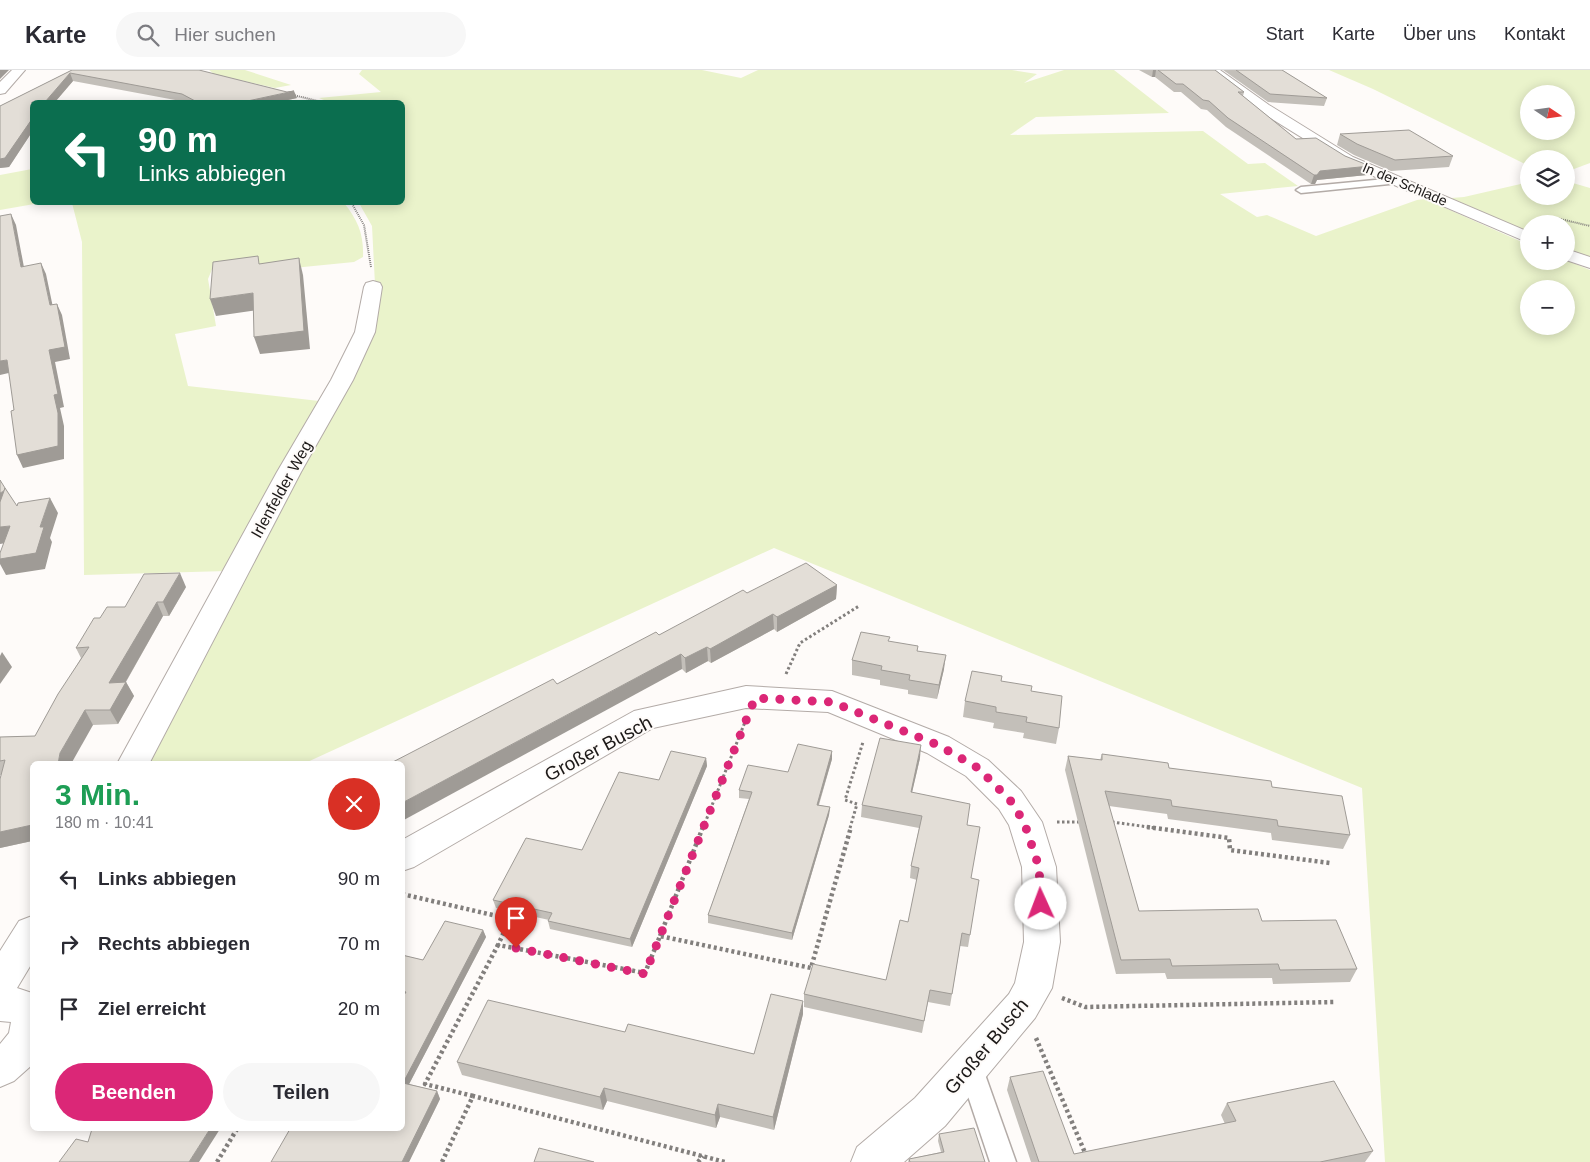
<!DOCTYPE html>
<html lang="de">
<meta charset="utf-8">
<style>
:root{--surface:#fff;--page:#f7f7f7;--text:#2b2b33;--muted:#7c7c81;--line:#e1e1e2;--accent:#db2777}
body{margin:0;font-family:Helvetica,sans-serif;background:var(--page);color:var(--text);height:100vh;display:flex;flex-direction:column;font-size:19px;white-space:nowrap}
*{box-sizing:border-box;margin:0}
p{font-size:16px;color:var(--muted)}
.icon{flex:none;width:28px;height:28px;fill:none;stroke:currentColor;stroke-width:2;stroke-linecap:round;stroke-linejoin:round}
.map{position:relative;flex:1;overflow:hidden}
.panel{position:absolute;left:30px;top:691px;width:375px;height:370px;display:flex;flex-direction:column;background:var(--surface);border-radius:8px;box-shadow:0 2px 12px #0003}
.panel>*{flex:none}
.guide{position:absolute;left:30px;top:30px;width:375px;height:105px;border-radius:8px;box-shadow:0 2px 12px #0003;background:#0b6e4f;color:#fff;overflow:hidden}
.needle{width:32px;rotate:103deg}
.tools{position:absolute;left:1520px;top:15px;display:grid;gap:10px}
.tools a{display:grid;place-items:center;width:55px;height:55px;border-radius:50%;background:var(--surface);box-shadow:0 2px 12px #0003;font-size:25px}
.pin{position:absolute;display:grid;place-items:center;width:42px;height:42px;color:#fff;margin:-51px -21px;border-radius:50% 50% 50% 0;rotate:-45deg;box-shadow:0 0 5px #0007}
.pin .icon{rotate:45deg}
.me{position:absolute;width:55px;margin:-28px;rotate:358deg;stroke-linejoin:round;filter:drop-shadow(0 0 4px #0008)}
.turn{display:flex;align-items:center;gap:18px;height:105px;padding:0 25px;font-size:22px}
.turn .icon{width:65px;height:65px;stroke-width:2.5}
.turn b{display:block;font-size:35px;line-height:42px}
.round{display:grid;place-items:center;flex:none;width:52px;height:52px;border-radius:26px;background:var(--page)}
.overview{display:flex;align-items:center;justify-content:space-between;height:85px;padding:0 25px}
h1{font-size:30px;font-weight:700;line-height:38px;color:#1e9e55}
.action{display:flex;gap:10px;margin-top:auto;padding:10px 25px}
.action a{flex:1;height:58px;border-radius:30px;background:var(--accent);color:#fff;font-size:20px;font-weight:700;line-height:58px;text-align:center}
.action a+a{background:var(--page);color:var(--text)}
ul{padding:0;list-style:none}
li{display:flex;align-items:center;gap:15px;height:65px;padding:0 25px}
li div{flex:1}
li b{display:block;font-size:19px}
li em{font-style:normal}
header{display:flex;align-items:center;gap:30px;box-sizing:border-box;height:70px;padding:0 25px;background:var(--surface);border-bottom:1px solid var(--line)}
header strong{font-size:24px}
nav{display:flex;gap:28px;margin-inline-start:auto;font-size:18px}
.search{width:350px;height:45px;background:var(--page);display:flex;align-items:center;gap:12px;box-sizing:border-box;padding:0 18px;border-radius:28px;color:var(--muted);font-size:19px}
.map>svg:first-child{display:block}
.green{fill:#eaf3cb;fill-rule:evenodd}
.lines{fill:none;stroke-linecap:round;stroke-linejoin:round}
.service-casing{stroke:#b3aba7;stroke-width:3}
.minor-casing{stroke:#b3aba7;stroke-width:2}
.path-far2{stroke:#827f7d;stroke-width:2;stroke-dasharray:1 1;stroke-linecap:butt}
.path-far1{stroke:#827f7d;stroke-width:3;stroke-dasharray:2.5 2.5;stroke-linecap:butt}
.path{stroke:#827f7d;stroke-width:4.5;stroke-dasharray:3 3;stroke-linecap:butt}
.service{fill:#fff;fill-rule:evenodd}
.minor{fill:#fff;fill-rule:evenodd}
.wall{fill:#c3bfb9}
.shaded-wall{fill:#9f9b96}
.building{fill:#e3ded7;stroke:#9f9b96}
.route{stroke:#db2777;stroke-width:9;stroke-dasharray:0 16.2}
.labels{text-anchor:middle;stroke-width:4;stroke-linejoin:round;paint-order:stroke}
.far-street-label{font-size:14px;fill:#1c1918;stroke:#fefbf9}
.street-label{font-size:16px;fill:#1c1918;stroke:#fefbf9}
.near-street-label{font-size:19px;fill:#1c1918;stroke:#fefbf9}
</style>
<header>
<strong>Karte</strong>
<div class="search"><svg class="icon" aria-label="search" viewBox="0 0 24 24"><circle cx="10" cy="10" r="6"/><path d="M15 15l6 6"/></svg>Hier suchen</div>
<nav><a>Start</a><a>Karte</a><a>Über uns</a><a>Kontakt</a></nav>
</header>
<div class="map">
<svg width="1590" height="1092" viewBox="0 0 1590 1092">
<rect width="100%" height="100%" fill="#fefbf9"/>
<g class="green">
<polygon points="209,0 245,0 291,15 275,18 214,4"/>
<path d="M362 0H702L741 8 758 0H1012L1037 4 1024 13 1064 0H1114L1169 43 1036 47 1010 65 1203 61 1248 94 1265 93 1298 116 1220 124 1257 147 1267 145 1316 166 1417 130 1425 129 1529 175V191L1566 190 1590 200V1092H1385L1362 718 774 478 303 694H145L309 387 376 234 372 156 359 133 402 132V32H329L319 28 381 22 359 4ZM1529 219H1566V256H1529Z"/>
<path d="M1329 0H1590V93L1566 102V89H1529V96L1373 19ZM1529 24H1566V61H1529Z"/>
<polygon points="32,99 32,132 40,133 0,140 0,105"/>
<polygon points="1566,111 1590,118 1590,187 1566,178 1566,154 1529,154 1529,162 1451,128 1464,127 1529,112 1529,126 1566,126"/>
<path d="M72 133H344C358 150 364 165 363 187L354 192 273 200 244 194 213 197 208 209 216 256 175 264 188 316 319 331 227 501 84 505 82 172Z"/>
</g>
<g class="lines">
<defs>
<g id="service">
<polygon points="1396,108 1399,109 1399,113 1301,123 1296,120 1301,117"/>
<polygon points="970,985 978,988 982,996 1016,1092 990,1092 958,996 962,988"/>
</g>
<g id="minor">
<polygon points="12,0 25,0 5,23 0,24 0,12"/>
<polygon points="1206,0 1220,0 1269,35 1353,87 1529,162 1529,173 1343,93 1259,41"/>
<polygon points="1566,179 1590,187 1590,198 1566,190"/>
<polygon points="373,211 380,213 382,217 375,262 353,310 301,402 149,694 117,694 277,402 331,310 355,262 364,217 366,213"/>
<polygon points="746,616 832,621 949,667 988,690 1021,721 1042,752 1056,797 1060,872 1052,918 1035,948 945,1056 904,1092 851,1092 857,1077 915,1028 1009,924 1015,913 1024,872 1022,797 1009,755 999,739 966,706 927,683 828,642 746,638 653,658 414,797 402,801 402,770 634,641"/>
<polygon points="32,846 32,893 17,918 32,923 32,995 14,1011 0,1017 0,974 9,963 11,952 0,951 0,881 19,851"/>
</g>
</defs>
<use href="#service" class="service-casing"/>
<use href="#minor" class="minor-casing"/>
<g class="path-far2">
<polyline points="293,25 322,32"/>
<polyline points="351,132 364,155 371,197"/>
<polyline points="1557,154 1552,150 1556,148 1590,156"/>
</g>
<g class="path-far1">
<polyline points="786,604 800,573 859,536"/>
<polyline points="1057,752 1080,752"/>
<polyline points="1112,752 1156,758"/>
<polyline points="703,758 745,652"/>
<polyline points="850,758 857,734 845,730 863,672"/>
</g>
<g class="path">
<polyline points="1147,757 1229,768 1230,780 1330,793"/>
<polyline points="402,824 510,849 498,875 645,903 660,866 811,898 851,757"/>
<polyline points="660,866 703,757"/>
<polyline points="1062,928 1085,937 1335,932"/>
<polyline points="1036,968 1089,1092"/>
<polyline points="473,1026 425,1014 498,875"/>
<polyline points="217,1092 237,1059"/>
<polyline points="442,1092 473,1026 725,1092"/>
<polyline points="698,1092 703,1086"/>
</g>
<use href="#service" class="service"/>
<use href="#minor" class="minor"/>
</g>
<g class="wall">
<polygon points="72,0 297,28 279,32 186,32 73,11 55,32 32,32 32,62 9,97 0,98 0,36"/>
<polygon points="1139,0 1215,0 1244,22 1243,26 1296,69 1345,86 1370,96 1367,105 1317,110 1315,114 1311,114 1226,57 1207,40 1201,39 1181,22 1174,22 1155,7 1152,7"/>
<polygon points="1223,0 1282,0 1327,28 1324,36 1268,32"/>
<polygon points="1340,64 1453,86 1449,97 1391,101 1354,85 1337,75"/>
<polygon points="837,515 836,529 777,562 774,559 711,593 708,591 686,603 682,599 557,614 659,565 747,523"/>
<polygon points="186,517 169,546 163,546 126,612 134,626 118,654 93,655 32,694 32,771 0,778 1,705 0,705 0,667 35,666 81,588 76,578 100,548 125,537"/>
<polygon points="918,576 917,581 944,599 937,629 908,624 908,620 880,615 880,610 852,605 852,590"/>
<polygon points="1002,606 1001,611 1031,621 1059,658 1056,674 1023,668 1024,663 993,658 994,653 963,647 965,631"/>
<polygon points="832,681 832,689 819,735 830,737 829,745 792,870 708,853 708,845 749,729 739,728 739,720 788,702"/>
<polygon points="1102,684 1169,698 1272,717 1350,765 1343,779 1272,770 1271,763 1168,749 1167,744 1109,736 1139,841 1262,851 1357,899 1350,912 1273,914 1272,908 1167,909 1165,903 1116,904 1065,700 1068,686 1100,690"/>
<polygon points="706,688 707,696 632,877 550,859 548,851 549,850 496,838 493,830 582,780 659,710"/>
<polygon points="920,688 912,723 967,755 971,808 970,865 968,877 960,876 950,936 928,932 922,963 804,937 804,924 886,910 908,852 917,810 910,808 911,796 919,758 861,747 862,735"/>
<polygon points="483,860 486,867 409,1014 437,1021 440,1029 409,1092 271,1092 402,1059 402,885 423,890"/>
<polygon points="803,931 803,944 774,1060 720,1047 716,1058 607,1031 603,1040 462,1005 457,992 754,984"/>
<polygon points="1010,1007 1074,1084 1225,1054 1221,1045 1227,1033 1373,1081 1365,1092 1031,1092 1007,1020"/>
<polygon points="939,1064 985,1092 908,1092 909,1089 941,1082 938,1071"/>
</g>
<g class="shaded-wall">
<polygon points="0,0 9,0 0,9"/>
<polygon points="1153,0 1156,0 1155,7 1152,7"/>
<polygon points="70,3 73,11 55,32 45,32"/>
<polygon points="294,21 297,28 279,32 243,32"/>
<polygon points="32,49 32,62 9,97 0,98 0,89"/>
<polygon points="1370,96 1367,105 1317,110 1315,114 1311,114 1314,105 1320,101"/>
<polygon points="11,144 16,155 26,208 21,197"/>
<polygon points="299,188 303,205 310,279 260,284 254,267"/>
<polygon points="41,193 46,204 55,247 50,235"/>
<polygon points="253,223 258,240 216,246 210,229"/>
<polygon points="57,234 62,245 70,289 55,292 64,337 60,338 64,356 64,389 23,398 17,385 54,325 49,280"/>
<polygon points="7,290 13,302 0,305 0,291"/>
<polygon points="7,420 0,436 0,423"/>
<polygon points="50,428 58,443 50,468 52,472 45,499 6,505 0,494 0,489 40,457"/>
<polygon points="10,456 18,471 0,474 0,457"/>
<polygon points="180,503 186,517 169,546 163,532"/>
<polygon points="837,515 836,529 777,562 777,547"/>
<polygon points="157,532 163,546 117,627 109,613"/>
<polygon points="773,544 774,559 711,593 710,579"/>
<polygon points="707,577 708,591 686,603 685,588"/>
<polygon points="2,582 12,597 0,614 0,586"/>
<polygon points="681,584 682,599 402,751 402,733"/>
<polygon points="946,585 944,599 937,629 939,615"/>
<polygon points="126,612 134,626 118,654 110,640"/>
<polygon points="85,640 93,655 71,694 58,694 60,683"/>
<polygon points="921,675 920,688 909,735 911,722"/>
<polygon points="832,681 832,689 816,743 817,735"/>
<polygon points="706,688 707,696 632,877 630,869"/>
<polygon points="830,737 829,745 792,870 792,863"/>
<polygon points="32,755 32,771 0,778 0,762"/>
<polygon points="483,860 486,867 406,1020 403,1013"/>
<polygon points="803,931 803,944 774,1060 773,1047"/>
<polygon points="604,1018 607,1031 603,1040 600,1027"/>
<polygon points="437,1021 440,1029 409,1092 402,1092"/>
<polygon points="718,1034 720,1047 716,1058 715,1045"/>
<polygon points="210,1059 220,1059 199,1092 189,1092"/>
</g>
<g class="building">
<polygon points="72,0 199,0 287,22 294,21 243,32 197,32 182,24 70,3 45,32 32,32 32,49 5,88 0,89 0,36"/>
<polygon points="1158,0 1215,0 1244,22 1238,22 1296,69 1316,68 1345,86 1370,96 1320,101 1317,105 1314,105 1228,48 1209,31 1203,30 1183,14 1176,14"/>
<polygon points="1236,0 1282,0 1327,28 1270,24"/>
<polygon points="1409,60 1453,86 1395,90 1357,74 1340,64"/>
<polygon points="11,144 21,197 41,193 50,235 57,234 65,277 49,280 58,324 54,325 58,343 58,376 17,385 11,341 14,340 7,290 0,291 0,146"/>
<polygon points="258,186 259,194 299,188 304,261 254,267 253,223 210,229 213,192"/>
<polygon points="0,410 5,418 4,421 0,423"/>
<polygon points="5,418 17,436 18,433 50,428 40,457 44,457 36,483 0,489 0,483 10,456 0,457 0,432"/>
<polygon points="806,493 837,515 777,547 773,544 710,579 707,577 685,588 681,584 402,733 402,694 389,694 553,609 557,614 656,562 659,565 743,520 747,523"/>
<polygon points="180,503 163,532 157,532 109,613 126,612 110,640 85,640 60,683 58,694 32,694 32,755 0,762 0,709 5,690 0,691 0,667 35,666 58,624 89,577 76,578 94,548 100,548 107,537 125,537 144,504"/>
<polygon points="861,562 890,567 888,571 918,576 917,581 946,585 939,615 909,610 910,605 881,600 882,596 852,590"/>
<polygon points="972,601 1002,606 1001,611 1032,616 1031,621 1062,626 1059,658 1026,652 1027,647 996,642 996,637 965,631"/>
<polygon points="880,668 921,675 911,722 970,734 967,755 980,757 971,808 979,810 970,865 962,863 952,924 930,920 924,951 804,924 813,894 886,910 900,850 908,852 919,798 911,796 922,746 862,735"/>
<polygon points="798,674 832,681 817,735 830,737 792,863 708,845 752,722 739,720 748,695 788,702"/>
<polygon points="671,681 706,688 630,869 548,851 552,843 493,830 526,768 582,780 619,702 659,710"/>
<polygon points="1102,684 1168,693 1169,698 1271,711 1272,717 1342,726 1350,765 1278,756 1277,750 1172,736 1171,730 1105,721 1139,841 1258,839 1262,851 1336,850 1357,899 1280,900 1278,894 1172,896 1170,889 1121,890 1068,686 1102,690"/>
<polygon points="445,851 483,860 403,1013 437,1021 402,1092 271,1092 290,1059 402,1059 402,928 406,922 402,921 402,885 423,890"/>
<polygon points="771,924 803,931 773,1047 718,1034 715,1045 604,1018 600,1027 457,992 488,930 625,962 628,954 754,984"/>
<polygon points="1043,1001 1074,1084 1236,1051 1227,1033 1334,1011 1373,1081 1320,1092 1039,1092 1010,1007"/>
<polygon points="974,1058 985,1092 910,1092 909,1089 944,1082 939,1064"/>
<polygon points="92,1059 210,1059 189,1092 59,1092 76,1069 88,1072"/>
<polygon points="539,1078 594,1092 534,1092"/>
</g>
<g class="lines">
<polyline class="route" points="516,878 645,904 755,628 832,632 938,675 978,698 1010,730 1024,752 1039,797 1041,834"/>
</g>
<g class="labels">
<g class="far-street-label">
<text transform="translate(1405 114) rotate(23)" y="5">In der Schlade</text>
</g>
<g class="street-label">
<text transform="translate(281 419) rotate(-61)" y="6">Irlenfelder Weg</text>
</g>
<g class="near-street-label">
<text transform="translate(598 678) rotate(-28)" y="7">Großer Busch</text>
<text transform="translate(986 976) rotate(-50)" y="7">Großer Busch</text>
</g>
</g>
</svg>
<div class="tools">
<a><svg class="needle" viewBox="-14 -14 28 28"><path d="M0-13l5 13h-10z" fill="#e53935"/><path d="M0 13l5-13h-10z" fill="#7c7c81"/></svg></a>
<a><svg class="icon" aria-label="layers" viewBox="0 0 24 24"><path d="M12 4l9 5-9 5-9-5zM3 14l9 5 9-5"/></svg></a>
<a>+</a>
<a>−</a>
</div>
<div class="pin" style="left:516px;top:878px;background:#d93025"><svg class="icon" aria-label="arrive" viewBox="0 0 24 24"><path d="M6 21V4h12l-3 4 3 4H6"/></svg></div>
<svg class="me" style="left:1041px;top:834px" viewBox="-20 -20 40 40"><circle r="19" fill="#fff"/><path d="M0-13L10 11 0 6-10 11z" fill="#db2777"/></svg>
<div class="guide">
<div class="turn"><svg class="icon" aria-label="left" viewBox="0 0 24 24"><path d="M17 20v-9H6M10 6l-5 5 5 5"/></svg><div><b>90 m</b>Links abbiegen</div></div>
</div>
<section class="panel">
<div class="overview"><div><h1>3 Min.</h1><p>180 m · 10:41</p></div><a class="round" style="background:#d93025;color:#fff"><svg class="icon" aria-label="close" viewBox="0 0 24 24"><path d="M6 6l12 12M18 6L6 18"/></svg></a></div>
<ul>
<li><svg class="icon" aria-label="left" viewBox="0 0 24 24"><path d="M17 20v-9H6M10 6l-5 5 5 5"/></svg><div><b>Links abbiegen</b></div><em>90 m</em></li>
<li><svg class="icon" aria-label="right" viewBox="0 0 24 24"><path d="M7 20v-9h11M14 6l5 5-5 5"/></svg><div><b>Rechts abbiegen</b></div><em>70 m</em></li>
<li><svg class="icon" aria-label="arrive" viewBox="0 0 24 24"><path d="M6 21V4h12l-3 4 3 4H6"/></svg><div><b>Ziel erreicht</b></div><em>20 m</em></li>
</ul>
<div class="action"><a>Beenden</a><a>Teilen</a></div>
</section>
</div>
